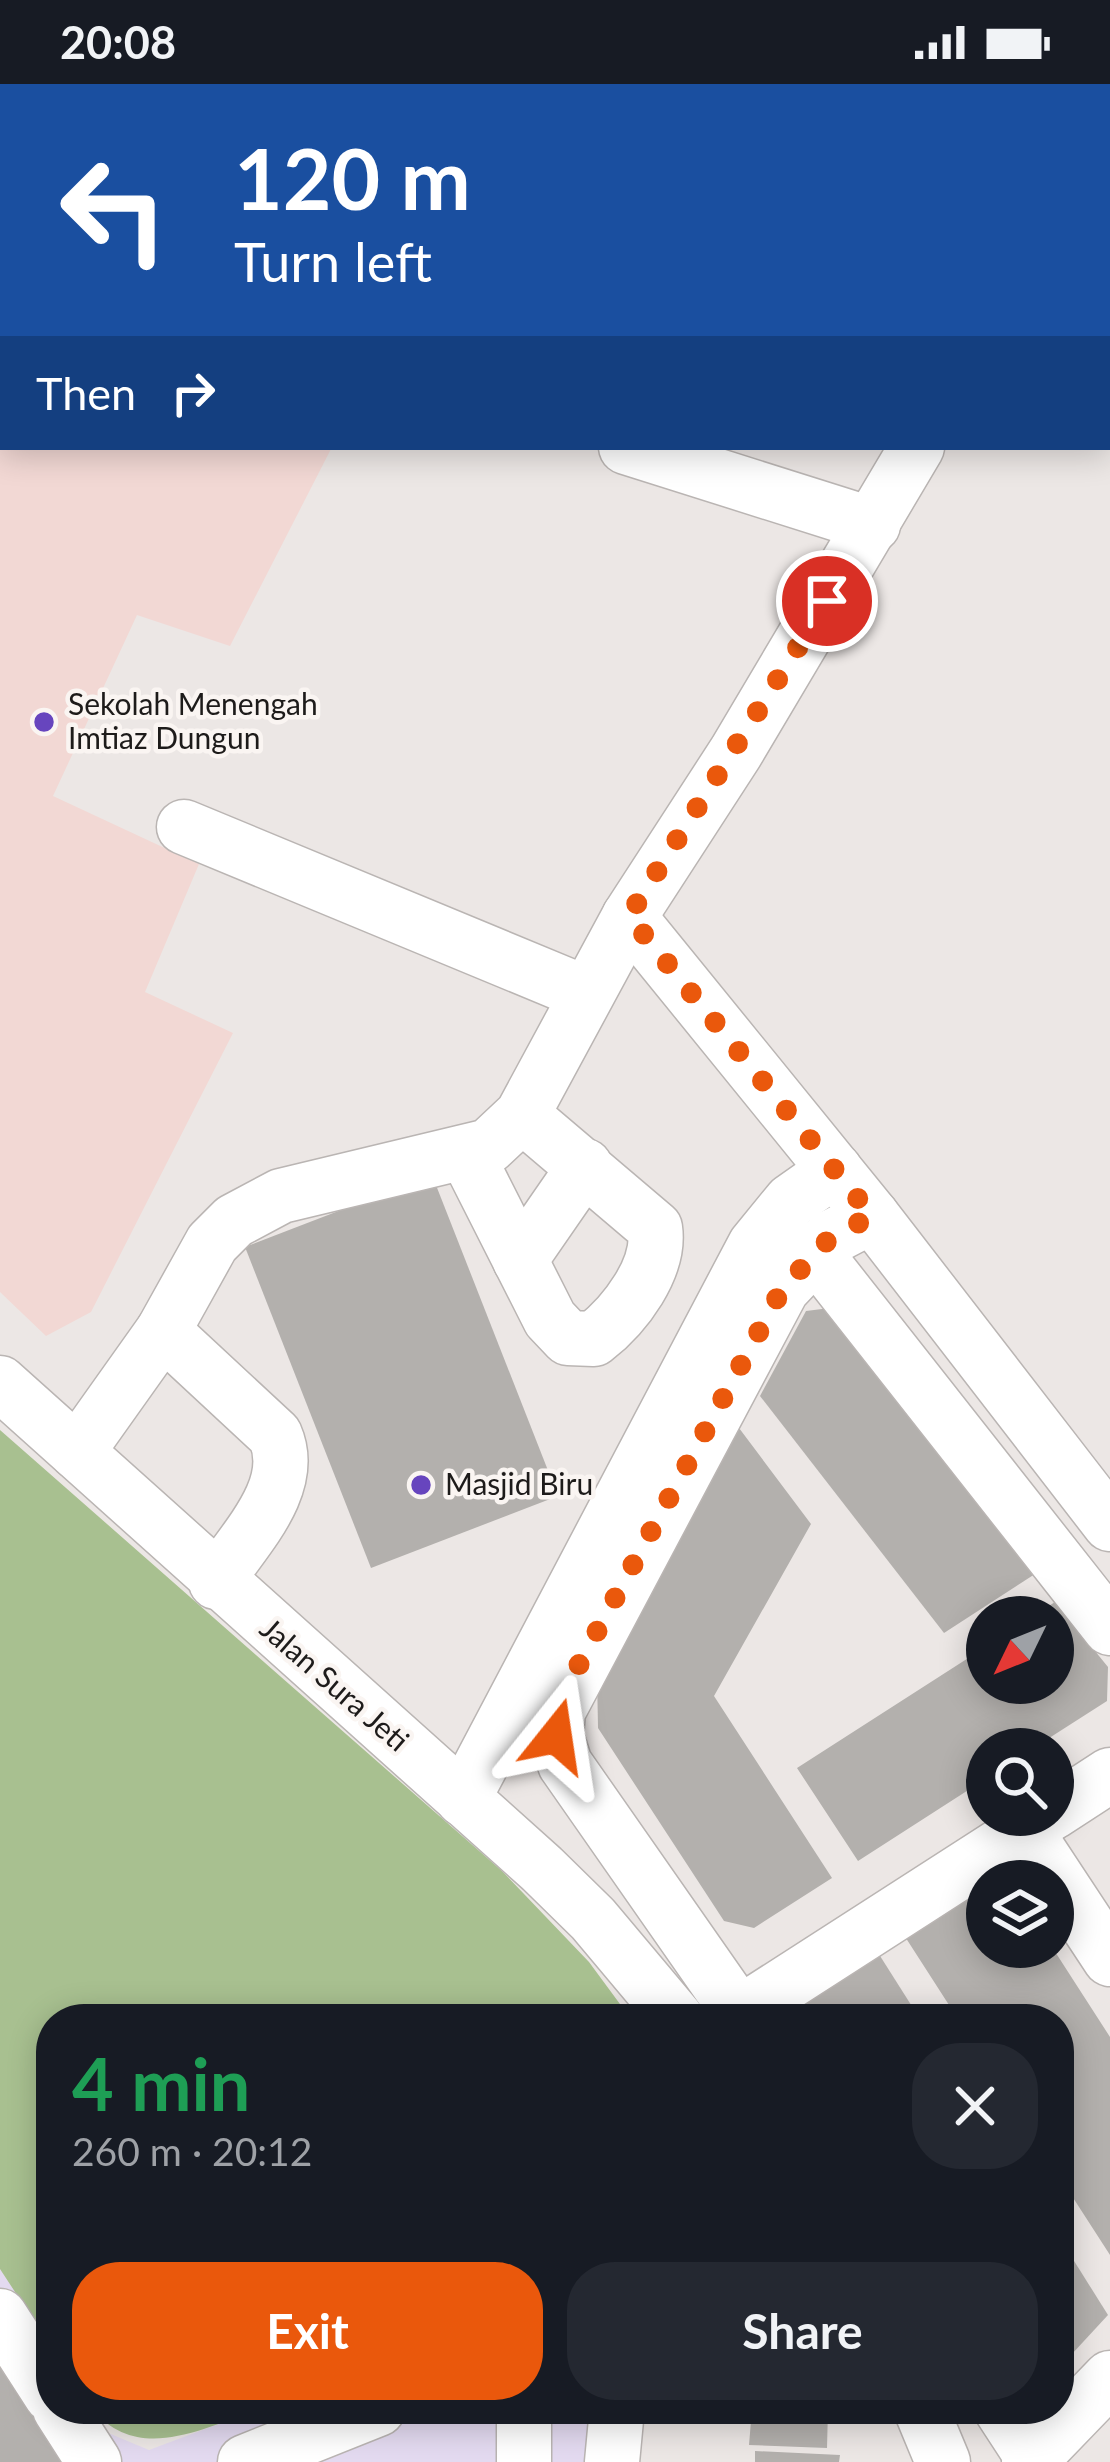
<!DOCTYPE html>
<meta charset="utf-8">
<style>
:root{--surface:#171b24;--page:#242831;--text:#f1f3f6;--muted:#9ea1a6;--accent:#ea580c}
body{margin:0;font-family:Lato,sans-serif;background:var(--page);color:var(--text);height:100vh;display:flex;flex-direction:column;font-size:45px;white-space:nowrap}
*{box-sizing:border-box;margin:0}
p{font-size:39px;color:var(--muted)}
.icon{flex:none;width:66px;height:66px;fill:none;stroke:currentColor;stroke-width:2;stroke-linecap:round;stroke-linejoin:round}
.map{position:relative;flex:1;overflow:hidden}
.sheet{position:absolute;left:36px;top:1920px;width:1038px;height:420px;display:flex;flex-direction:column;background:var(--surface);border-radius:48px;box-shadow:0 6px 30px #0003}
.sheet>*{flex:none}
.top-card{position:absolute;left:0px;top:0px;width:1110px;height:366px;box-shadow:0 6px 30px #0003;background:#1a4fa0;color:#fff;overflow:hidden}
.needle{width:78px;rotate:227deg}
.fabs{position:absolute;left:966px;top:1512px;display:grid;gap:24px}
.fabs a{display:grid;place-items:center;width:108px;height:108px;border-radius:50%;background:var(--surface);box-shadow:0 6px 30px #0003;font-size:60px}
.pin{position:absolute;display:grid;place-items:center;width:102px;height:102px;color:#fff;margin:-51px;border:6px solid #fff;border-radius:50%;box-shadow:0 3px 12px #0007}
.me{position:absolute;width:132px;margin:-66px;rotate:15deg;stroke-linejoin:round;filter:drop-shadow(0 0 9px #0008)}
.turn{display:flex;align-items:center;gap:42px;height:252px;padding:0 36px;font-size:54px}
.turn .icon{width:156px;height:156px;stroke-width:2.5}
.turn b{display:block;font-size:84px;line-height:102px}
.then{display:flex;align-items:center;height:114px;padding:0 36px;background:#0003;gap:24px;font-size:45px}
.round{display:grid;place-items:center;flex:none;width:126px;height:126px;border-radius:48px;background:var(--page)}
.overview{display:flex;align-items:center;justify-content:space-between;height:204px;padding:0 36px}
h1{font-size:72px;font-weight:700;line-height:90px;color:#1e9e55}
.primary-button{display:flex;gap:24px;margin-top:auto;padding:24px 36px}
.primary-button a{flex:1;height:138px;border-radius:48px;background:var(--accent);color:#fff;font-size:48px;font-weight:700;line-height:138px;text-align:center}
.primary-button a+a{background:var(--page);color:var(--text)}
.status{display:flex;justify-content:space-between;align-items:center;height:84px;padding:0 60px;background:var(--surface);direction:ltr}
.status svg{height:33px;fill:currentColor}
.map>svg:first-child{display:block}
.commercial{fill:#e3daf0}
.education{fill:#f2d8d4}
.green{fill:#a8c090}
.building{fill:#b3b0ad}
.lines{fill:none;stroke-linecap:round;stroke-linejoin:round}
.minor-casing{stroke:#bab5b3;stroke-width:57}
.minor{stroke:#fff;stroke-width:54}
.route{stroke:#ea580c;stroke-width:21;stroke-dasharray:0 37.8}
.poi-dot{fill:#6745be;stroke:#faf5f2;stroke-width:4.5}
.labels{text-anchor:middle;stroke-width:9;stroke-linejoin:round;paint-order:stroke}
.poi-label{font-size:30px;fill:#1d1b1a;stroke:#faf5f2;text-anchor:start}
.street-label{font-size:30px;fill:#1d1b1a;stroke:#faf5f2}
</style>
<div class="status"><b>20:08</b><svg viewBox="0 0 49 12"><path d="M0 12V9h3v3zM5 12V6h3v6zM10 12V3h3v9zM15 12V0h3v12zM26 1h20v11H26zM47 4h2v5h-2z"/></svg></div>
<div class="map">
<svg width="1110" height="2378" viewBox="0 0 1110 2378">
<rect width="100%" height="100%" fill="#ece7e5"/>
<polygon class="commercial" points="0,2185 51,2263 51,2325 149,2366 259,2325 639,2325 634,2378 0,2378"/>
<polygon class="education" points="0,0 160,0 3,3 3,363 332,363 230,562 137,531 53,712 199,780 145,908 233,949 91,1228 46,1252 0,1208"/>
<g class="green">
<polygon points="0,1346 502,1787 589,1878 631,1935 51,1935 51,2263 0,2185"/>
<path d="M92 2325H259C196 2348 137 2378 92 2325Z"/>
</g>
<g class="building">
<polygon points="432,1091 558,1412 371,1484 245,1163"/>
<polygon points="830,1224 1035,1490 944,1549 760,1312 806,1227"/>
<polygon points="739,1344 811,1440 714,1612 832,1794 754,1844 724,1837 598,1644 597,1593"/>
<polygon points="1055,1518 1108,1583 1107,1617 1032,1665 987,1665 987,1694 858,1777 797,1684 987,1562 987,1599 1053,1599 1053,1533 1032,1533"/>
<polygon points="987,1795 987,1863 1052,1863 1110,1953 1110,2171 1059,2092 1059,1935 958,1935 902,1848"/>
<polygon points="875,1864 920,1935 791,1935 797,1914"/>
<polygon points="1059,2153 1108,2231 1059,2284"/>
<polygon points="0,2275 68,2378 0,2378"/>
<polygon points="740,2325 828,2325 827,2364 749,2361 751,2337 740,2337"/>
<polygon points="755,2367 840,2371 839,2378 755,2378"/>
</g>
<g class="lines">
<defs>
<g id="minor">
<polyline points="1076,0 1082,3"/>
<polyline points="626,363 873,441"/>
<polyline points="184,743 585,909"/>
<polyline points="629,833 872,1132 1110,1440"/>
<path d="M466 1069 550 1235 568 1254 594 1255C625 1231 661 1184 655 1144L522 1031"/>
<polyline points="814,1168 1110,1544"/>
<polyline points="520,1176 585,1082"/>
<path d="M163 1247 275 1351C298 1403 244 1455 216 1498"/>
<polyline points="0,1299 542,1785 593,1835 677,1935"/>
<polyline points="77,1368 163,1247 212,1159 234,1137 281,1112 489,1062 522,1031 629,833 736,668 917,363"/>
<polyline points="463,1715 755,1161 791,1117 835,1086"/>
<polyline points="1053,1728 1110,1691"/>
<polyline points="1025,1746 1110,1875"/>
<polyline points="731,1935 1048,1731"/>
<polyline points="743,1935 565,1680 556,1652 558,1627 782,1205 830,1154 872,1132"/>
<polyline points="0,2232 51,2311"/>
<polyline points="60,2325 94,2378"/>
<polyline points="921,2325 943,2378"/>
<polyline points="1001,2325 1033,2374"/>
<polyline points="245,2378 378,2325"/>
<polyline points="524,2378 524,2325"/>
<polyline points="612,2378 617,2325"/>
<polyline points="1029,2378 1110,2294"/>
</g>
</defs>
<use href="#minor" class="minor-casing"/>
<use href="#minor" class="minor"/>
</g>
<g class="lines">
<polyline class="route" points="556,1652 568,1601 782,1205 830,1154 872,1132 629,832 827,517"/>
</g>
<g class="poi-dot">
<circle cx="44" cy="638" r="12"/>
<circle cx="421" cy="1401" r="12"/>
</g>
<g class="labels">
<g class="poi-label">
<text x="68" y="631">Sekolah Menengah<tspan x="68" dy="34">Imtiaz Dungun</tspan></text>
<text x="445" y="1411">Masjid Biru</text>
</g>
<g class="street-label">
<text transform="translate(334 1601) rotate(41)" y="10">Jalan Sura Jeti</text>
</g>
</g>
</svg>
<div class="fabs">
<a><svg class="needle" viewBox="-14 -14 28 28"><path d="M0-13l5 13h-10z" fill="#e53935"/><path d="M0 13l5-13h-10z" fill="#9ea1a6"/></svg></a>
<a><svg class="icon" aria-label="search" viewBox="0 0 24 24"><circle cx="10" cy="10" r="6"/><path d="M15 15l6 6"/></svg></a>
<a><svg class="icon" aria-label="layers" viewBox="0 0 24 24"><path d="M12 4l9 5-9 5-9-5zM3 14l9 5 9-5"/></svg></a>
</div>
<div class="pin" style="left:827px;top:517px;background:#d93025"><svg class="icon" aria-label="arrive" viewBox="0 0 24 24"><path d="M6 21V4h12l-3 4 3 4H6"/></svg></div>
<svg class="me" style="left:556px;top:1652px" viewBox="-20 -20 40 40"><path d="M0-17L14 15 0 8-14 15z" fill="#ea580c" stroke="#fff" stroke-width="4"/></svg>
<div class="top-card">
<div class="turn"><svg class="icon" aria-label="left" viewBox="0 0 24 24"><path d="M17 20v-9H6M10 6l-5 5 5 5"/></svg><div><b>120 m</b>Turn left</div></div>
<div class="then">Then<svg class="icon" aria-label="right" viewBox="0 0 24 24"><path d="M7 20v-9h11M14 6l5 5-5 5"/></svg></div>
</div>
<section class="sheet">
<div class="overview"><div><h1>4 min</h1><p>260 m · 20:12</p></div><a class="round"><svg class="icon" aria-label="close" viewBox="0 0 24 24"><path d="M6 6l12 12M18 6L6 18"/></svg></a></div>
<div class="primary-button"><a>Exit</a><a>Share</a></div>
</section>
</div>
